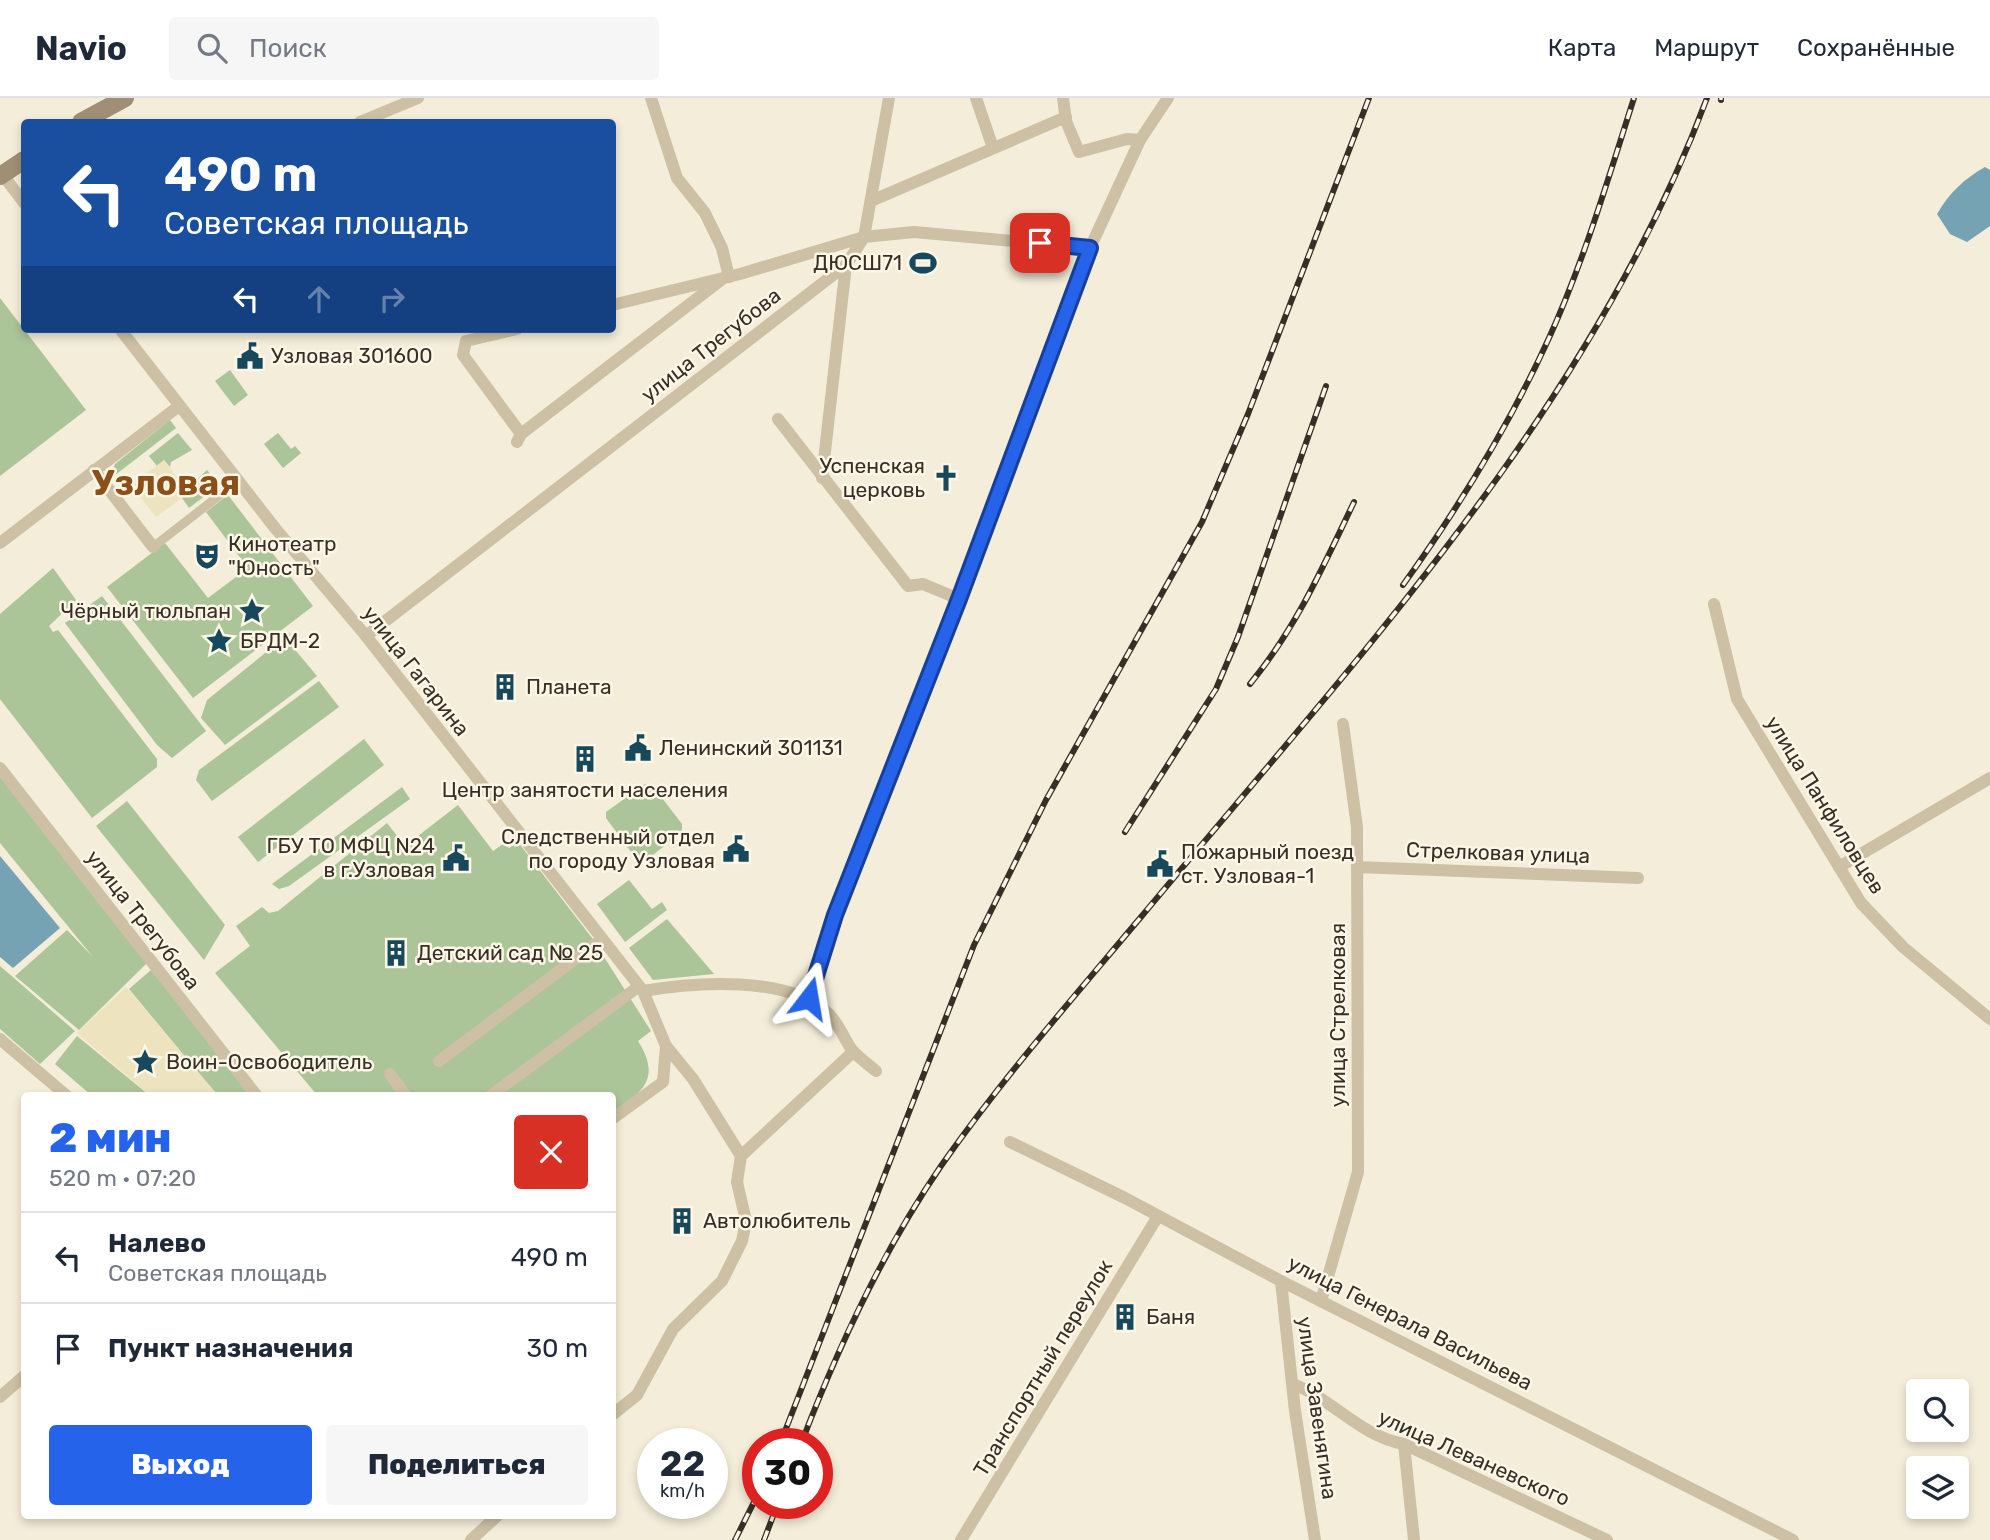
<!DOCTYPE html>
<html lang="ru">
<meta charset="utf-8">
<style>
:root{--surface:#fff;--page:#f6f6f7;--text:#1f2937;--muted:#747a83;--line:#e0e1e3;--accent:#2563eb}
body{margin:0;font-family:Rubik,sans-serif;background:var(--page);color:var(--text);height:100vh;display:flex;flex-direction:column;font-size:26px;white-space:nowrap}
*{box-sizing:border-box;margin:0}
p{font-size:23px;color:var(--muted)}
.icon{flex:none;width:38px;height:38px;fill:none;stroke:currentColor;stroke-width:2;stroke-linecap:round;stroke-linejoin:round}
.map{position:relative;flex:1;overflow:hidden}
.panel{position:absolute;left:21px;top:994px;width:595px;height:427px;display:flex;flex-direction:column;background:var(--surface);border-radius:7px;box-shadow:0 4px 10px #0003}
.panel>*{flex:none}
.hud{position:absolute;left:21px;top:21px;width:595px;height:214px;border-radius:7px;box-shadow:0 4px 10px #0003;background:#1a4fa0;color:#fff;overflow:hidden}
.buttons{position:absolute;left:1906px;top:1281px;display:grid;gap:14px}
.buttons a{display:grid;place-items:center;width:63px;height:63px;border-radius:7px;background:var(--surface);box-shadow:0 4px 10px #0003;font-size:35px}
.speed{position:absolute;left:637px;top:1330px;display:flex;gap:14px;font-size:35px;font-weight:700;text-align:center}
.speed>*{display:grid;place-content:center;width:91px;height:91px;border-radius:50%;background:var(--surface);box-shadow:0 4px 10px #0003;line-height:1}
.speed small{font-size:18px;font-weight:400}
.speed .limit{border:10px solid #d22;background:#fff;color:#111}
.pin{position:absolute;display:grid;place-items:center;width:60px;height:60px;color:#fff;margin:-30px;border-radius:14px;box-shadow:0 4px 10px #0006}
.me{position:absolute;width:77px;margin:-38px;rotate:14deg;stroke-linejoin:round;filter:drop-shadow(0 0 5px #0008)}
.turn{display:flex;align-items:center;gap:24px;height:147px;padding:0 28px;font-size:32px}
.turn .icon{width:91px;height:91px;stroke-width:2.5}
.turn b{display:block;font-size:49px;line-height:60px}
.lanes{display:flex;align-items:center;height:66px;padding:0 28px;background:#0003;justify-content:center;gap:35px;direction:ltr}
.lanes .off{opacity:.35}
.round{display:grid;place-items:center;flex:none;width:74px;height:74px;border-radius:7px;background:var(--page)}
.overview{display:flex;align-items:center;justify-content:space-between;height:119px;padding:0 28px}
h1{font-size:42px;font-weight:800;line-height:52px;color:var(--accent)}
.primary-button{display:flex;gap:14px;margin-top:auto;padding:14px 28px}
.primary-button a{flex:1;height:80px;border-radius:7px;background:var(--accent);color:#fff;font-size:28px;font-weight:800;line-height:80px;text-align:center}
.primary-button a+a{background:var(--page);color:var(--text)}
ul{padding:0;list-style:none}
li{display:flex;align-items:center;gap:21px;height:91px;padding:0 28px;border-top:2px solid var(--line)}
li div{flex:1}
li b{display:block;font-size:26px}
li em{font-style:normal}
header{display:flex;align-items:center;gap:42px;box-sizing:border-box;height:98px;padding:0 35px;background:var(--surface);border-bottom:2px solid var(--line)}
header strong{font-size:33px}
nav{display:flex;gap:38px;margin-inline-start:auto;font-size:24px}
.search{width:490px;height:63px;background:var(--page);display:flex;align-items:center;gap:18px;box-sizing:border-box;padding:0 24px;border-radius:7px;color:var(--muted);font-size:26px}
.map>svg:first-child{display:block}
.green{fill:#abc498}
.plaza{fill:#ede3be}
.water{fill:#75a3b3}
.lines{fill:none;stroke-linecap:round;stroke-linejoin:round}
.pedestrian{stroke:#cdc0a4;stroke-width:9}
.minor{stroke:#cdc0a4;stroke-width:12}
.secondary{stroke:#a18f75;stroke-width:18}
.rail-casing{stroke:#372f26;stroke-width:6}
.rail{stroke:#fbf6e6;stroke-width:3.5;stroke-dasharray:10;stroke-linecap:butt}
.route-casing{stroke:#184099;stroke-width:18}
.route{stroke:#2563eb;stroke-width:12}
.labels{text-anchor:middle;stroke-width:5;stroke-linejoin:round;paint-order:stroke}
.poi-label{font-size:21px;fill:#372f26;stroke:#fbf6e6;text-anchor:start}
.street-label{font-size:21px;fill:#372f26;stroke:#fbf6e6}
.town-label{font-size:35px;font-weight:bold;fill:#8d4f18;stroke:#fbf6e6}
</style>
<header>
<strong>Navio</strong>
<div class="search"><svg class="icon" aria-label="search" viewBox="0 0 24 24"><circle cx="10" cy="10" r="6"/><path d="M15 15l6 6"/></svg>Поиск</div>
<nav><a>Карта</a><a>Маршрут</a><a>Сохранённые</a></nav>
</header>
<div class="map">
<svg width="1990" height="1442" viewBox="0 0 1990 1442">
<rect width="100%" height="100%" fill="#f4edd9"/>
<g class="green">
<polygon points="0,200 86,312 0,378"/>
<polygon points="230,272 248,297 234,308 215,283"/>
<polygon points="170,322 176,330 110,381 115,366"/>
<polygon points="178,335 192,352 171,364 170,369 164,362 157,368 149,358"/>
<polygon points="278,335 291,351 295,348 301,355 283,370 264,346"/>
<polygon points="207,372 219,387 189,410 182,400 189,395 184,388 189,389"/>
<polygon points="228,397 313,508 193,600 107,489 165,445 208,500 248,470 206,414"/>
<polygon points="53,470 76,502 49,528 53,534 58,532 157,661 157,669 92,720 0,601 0,516"/>
<polygon points="102,498 206,633 172,660 157,647 65,525"/>
<polygon points="290,535 291,547 317,578 225,647 201,620 207,602"/>
<polygon points="319,583 339,609 212,703 196,682 199,672"/>
<polygon points="364,641 384,667 258,764 238,739"/>
<polygon points="0,675 148,864 79,932 15,878 67,832 93,859 0,745"/>
<polygon points="645,686 652,687 682,726 682,734 644,764 637,762 606,720 606,714"/>
<polygon points="402,689 410,701 289,788 279,791 272,786"/>
<polygon points="127,703 225,827 204,862 96,728"/>
<path d="M458 707 493 753 503 746 509 750 518 744 592 840 651 933 638 943C662 981 642 994 613 1015L612 998 317 997 215 875 250 848 236 828 262 809 269 815 278 813 387 725 405 748Z"/>
<polygon points="629,782 652,811 662,804 667,812 625,844 597,806"/>
<polygon points="667,821 714,876 653,882 629,850"/>
<polygon points="0,868 75,933 40,966 0,931"/>
<polygon points="151,872 253,997 215,997 216,996 129,891"/>
<polygon points="77,938 149,997 91,997 55,966"/>
</g>
<g class="plaza">
<polygon points="164,362 189,395 156,419 131,387"/>
<polygon points="126,889 217,996 150,997 77,935"/>
</g>
<g class="water">
<path d="M1985 69 1990 72V128L1967 144 1950 136 1937 116C1949 95 1964 81 1985 69Z"/>
<polygon points="0,758 60,830 13,870 0,859"/>
</g>
<g class="lines">
<polyline class="pedestrian" points="153,449 238,383"/>
<g class="minor">
<polyline points="651,0 677,80 705,115 722,150 729,179"/>
<polyline points="976,0 993,50"/>
<polyline points="1063,0 1066,23 1079,54 1127,41 1140,42"/>
<polyline points="360,24 418,0"/>
<polyline points="0,73 24,105"/>
<polyline points="871,103 1066,19"/>
<polyline points="612,207 740,176 864,139 914,134 1090,150"/>
<polyline points="120,231 275,430 366,538 643,893 666,948 663,984 612,1021"/>
<polyline points="778,321 908,488 923,486 959,501"/>
<polyline points="521,336 721,182"/>
<polyline points="517,344 521,336 463,257 466,243 517,231"/>
<polyline points="94,372 153,449"/>
<polyline points="822,380 846,167"/>
<polyline points="0,445 179,308"/>
<polyline points="1714,506 1737,601 1861,805 1903,849 1990,921"/>
<polyline points="366,538 846,167 864,139 889,0"/>
<polyline points="0,670 257,998"/>
<polyline points="1357,769 1638,780"/>
<polyline points="1839,769 1990,680"/>
<path d="M643 893C695 884 789 877 829 916 839 926 844 941 852 952 859 960 869 967 876 973"/>
<polyline points="809,900 835,817 959,501 1090,150 1140,42 1168,0"/>
<polyline points="0,941 67,998"/>
<polyline points="666,948 693,981 741,1058"/>
<polyline points="439,963 602,841"/>
<polyline points="390,976 406,998"/>
<polyline points="490,998 638,889"/>
<polyline points="1010,1044 1125,1100 1281,1183 1793,1442"/>
<polyline points="1281,1183 1295,1313 1315,1442"/>
<polyline points="1321,1203 1358,1074 1357,729 1343,626"/>
<path d="M1293 1286C1334 1302 1360 1338 1404 1346L1607 1442"/>
<polyline points="0,1299 24,1278"/>
<polyline points="612,1317 637,1297 673,1231 722,1183 742,1143 746,1123 737,1084 741,1058 853,954"/>
<polyline points="1404,1346 1414,1442"/>
<polyline points="471,1442 497,1418"/>
<polyline points="961,1442 1158,1118"/>
</g>
<g class="secondary">
<polyline points="81,24 125,0"/>
<polyline points="0,78 24,62"/>
</g>
<defs>
<g id="rail">
<polyline points="1721,2 1721,0"/>
<path d="M1403 487C1459 409 1509 328 1549 240 1584 163 1608 81 1634 0"/>
<path d="M1250 586C1296 530 1323 469 1354 404"/>
<polyline points="1125,734 1216,591 1238,539 1326,288"/>
<polyline points="780,1346 974,847 1046,702 1202,424 1248,316 1369,0"/>
<path d="M801 1346C838 1249 882 1154 941 1068 1002 981 1073 900 1141 819 1352 565 1590 314 1707 0"/>
<polyline points="735,1442 758,1396"/>
<polyline points="764,1442 778,1405"/>
</g>
</defs>
<use href="#rail" class="rail-casing"/>
<use href="#rail" class="rail"/>
</g>
<g class="lines">
<defs>
<polyline id="route" points="809,900 835,817 959,501 1090,150 1040,145"/>
</defs>
<use href="#route" class="route-casing"/>
<use href="#route" class="route"/>
</g>
<defs>
<symbol id="stadium-bare" viewBox="-9 -9 18 18"><path d="M0-5a6.5 5 0 1 0 0 10a6.5 5 0 1 0 0-10ZM-3.5-1.8h7v3.6h-7Z" fill="#18485c" stroke="#fbf6e6" stroke-width="2.5" paint-order="stroke"/></symbol>
<symbol id="civic-bare" viewBox="-9 -9 18 18"><path d="M-.6-6.5H3V-4.5H.6V-3L4-1V1h2V6H-6V1h2V-1L-.6-3ZM-1.2 2.5V6h2.4V2.5Z" fill="#18485c" stroke="#fbf6e6" stroke-width="2.5" paint-order="stroke"/></symbol>
<symbol id="church-bare" viewBox="-9 -9 18 18"><path d="M-1.2-6h2.4v3.5h3.3v2.4h-3.3V6h-2.4V-.1h-3.3v-2.4h3.3Z" fill="#18485c" stroke="#fbf6e6" stroke-width="2.5" paint-order="stroke"/></symbol>
<symbol id="theatre-bare" viewBox="-9 -9 18 18"><path d="M-5-5.5Q0-4 5-5.5V0Q5 5 0 6Q-5 5-5 0ZM-3.3-2.5H-1v1.5H-3.3ZM1-2.5H3.3v1.5H1ZM-2.8 1Q0 5.5 2.8 1Z" fill="#18485c" stroke="#fbf6e6" stroke-width="2.5" paint-order="stroke"/></symbol>
<symbol id="sight-bare" viewBox="-9 -9 18 18"><path d="M0-6L1.8-2.2L6-1.7L2.9 1.2L3.7 5.4L0 3.3L-3.7 5.4L-2.9 1.2L-6-1.7L-1.8-2.2Z" fill="#18485c" stroke="#fbf6e6" stroke-width="2.5" paint-order="stroke"/></symbol>
<symbol id="building-bare" viewBox="-9 -9 18 18"><path d="M-4-6H4V6H1V3H-1V6H-4ZM-2.5-4.3h1.7v1.8h-1.7ZM.8-4.3h1.7v1.8H.8ZM-2.5-1h1.7V.8h-1.7ZM.8-1h1.7V.8H.8Z" fill="#18485c" stroke="#fbf6e6" stroke-width="2.5" paint-order="stroke"/></symbol>
</defs>
<g fill-rule="evenodd">
<use href="#stadium-bare" x="904" y="146" width="38" height="38"/>
<use href="#civic-bare" x="231" y="239" width="38" height="38"/>
<use href="#church-bare" x="927" y="361" width="38" height="38"/>
<use href="#theatre-bare" x="188" y="439" width="38" height="38"/>
<use href="#sight-bare" x="233" y="494" width="38" height="38"/>
<use href="#sight-bare" x="200" y="524" width="38" height="38"/>
<use href="#building-bare" x="486" y="570" width="38" height="38"/>
<use href="#civic-bare" x="619" y="631" width="38" height="38"/>
<use href="#building-bare" x="566" y="642" width="38" height="38"/>
<use href="#civic-bare" x="717" y="732" width="38" height="38"/>
<use href="#civic-bare" x="437" y="741" width="38" height="38"/>
<use href="#civic-bare" x="1141" y="747" width="38" height="38"/>
<use href="#building-bare" x="377" y="836" width="38" height="38"/>
<use href="#sight-bare" x="126" y="945" width="38" height="38"/>
<use href="#building-bare" x="663" y="1104" width="38" height="38"/>
<use href="#building-bare" x="1106" y="1200" width="38" height="38"/>
</g>
<g class="labels">
<g class="poi-label">
<text x="902" y="172" text-anchor="end">ДЮСШ71</text>
<text x="271" y="265">Узловая 301600</text>
<text x="925" y="375" text-anchor="end">Успенская<tspan x="925" dy="24">церковь</tspan></text>
<text x="228" y="453">Кинотеатр<tspan x="228" dy="24">"Юность"</tspan></text>
<text x="231" y="520" text-anchor="end">Чёрный тюльпан</text>
<text x="240" y="550">БРДМ-2</text>
<text x="526" y="596">Планета</text>
<text x="659" y="657">Ленинский 301131</text>
<text x="585" y="699" text-anchor="middle">Центр занятости населения</text>
<text x="715" y="746" text-anchor="end">Следственный отдел<tspan x="715" dy="24">по городу Узловая</tspan></text>
<text x="435" y="755" text-anchor="end">ГБУ ТО МФЦ N24<tspan x="435" dy="24">в г.Узловая</tspan></text>
<text x="1181" y="761">Пожарный поезд<tspan x="1181" dy="24">ст. Узловая-1</tspan></text>
<text x="417" y="862">Детский сад № 25</text>
<text x="166" y="971">Воин-Освободитель</text>
<text x="703" y="1130">Автолюбитель</text>
<text x="1146" y="1226">Баня</text>
</g>
<g class="street-label">
<text transform="translate(711 247) rotate(-38)" y="7">улица Трегубова</text>
<text transform="translate(416 573) rotate(52)" y="7">улица Гагарина</text>
<text transform="translate(1825 707) rotate(58)" y="7">улица Панфиловцев</text>
<text transform="translate(1498 755) rotate(2)" y="7">Стрелковая улица</text>
<text transform="translate(143 822) rotate(52)" y="7">улица Трегубова</text>
<text transform="translate(1338 917) rotate(-90)" y="7">улица Стрелковая</text>
<text transform="translate(1410 1225) rotate(27)" y="7">улица Генерала Васильева</text>
<text transform="translate(1043 1270) rotate(-59)" y="7">Транспортный переулок</text>
<text transform="translate(1317 1310) rotate(82)" y="7">улица Завенягина</text>
<text transform="translate(1474 1360) rotate(24)" y="7">улица Леваневского</text>
</g>
<g class="town-label">
<text x="166" y="397">Узловая</text>
</g>
</g>
</svg>
<div class="buttons">
<a><svg class="icon" aria-label="search" viewBox="0 0 24 24"><circle cx="10" cy="10" r="6"/><path d="M15 15l6 6"/></svg></a>
<a><svg class="icon" aria-label="layers" viewBox="0 0 24 24"><path d="M12 4l9 5-9 5-9-5zM3 14l9 5 9-5"/></svg></a>
</div>
<div class="speed"><div>22<small>km/h</small></div><div class="limit">30</div></div>
<div class="pin" style="left:1040px;top:145px;background:#d93025"><svg class="icon" aria-label="arrive" viewBox="0 0 24 24"><path d="M6 21V4h12l-3 4 3 4H6"/></svg></div>
<svg class="me" style="left:809px;top:900px" viewBox="-20 -20 40 40"><path d="M0-17L14 15 0 8-14 15z" fill="#2563eb" stroke="#fff" stroke-width="4"/></svg>
<div class="hud">
<div class="turn"><svg class="icon" aria-label="left" viewBox="0 0 24 24"><path d="M17 20v-9H6M10 6l-5 5 5 5"/></svg><div><b>490 m</b>Советская площадь</div></div>
<div class="lanes"><svg class="icon" aria-label="left" viewBox="0 0 24 24"><path d="M17 20v-9H6M10 6l-5 5 5 5"/></svg><svg class="icon off" aria-label="ahead" viewBox="0 0 24 24"><path d="M12 20V5M6 11l6-6 6 6"/></svg><svg class="icon off" aria-label="right" viewBox="0 0 24 24"><path d="M7 20v-9h11M14 6l5 5-5 5"/></svg></div>
</div>
<section class="panel">
<div class="overview"><div><h1>2 мин</h1><p>520 m · 07:20</p></div><a class="round" style="background:#d93025;color:#fff"><svg class="icon" aria-label="close" viewBox="0 0 24 24"><path d="M6 6l12 12M18 6L6 18"/></svg></a></div>
<ul>
<li><svg class="icon" aria-label="left" viewBox="0 0 24 24"><path d="M17 20v-9H6M10 6l-5 5 5 5"/></svg><div><b>Налево</b><p>Советская площадь</p></div><em>490 m</em></li>
<li><svg class="icon" aria-label="arrive" viewBox="0 0 24 24"><path d="M6 21V4h12l-3 4 3 4H6"/></svg><div><b>Пункт назначения</b></div><em>30 m</em></li>
</ul>
<div class="primary-button"><a>Выход</a><a>Поделиться</a></div>
</section>
</div>
